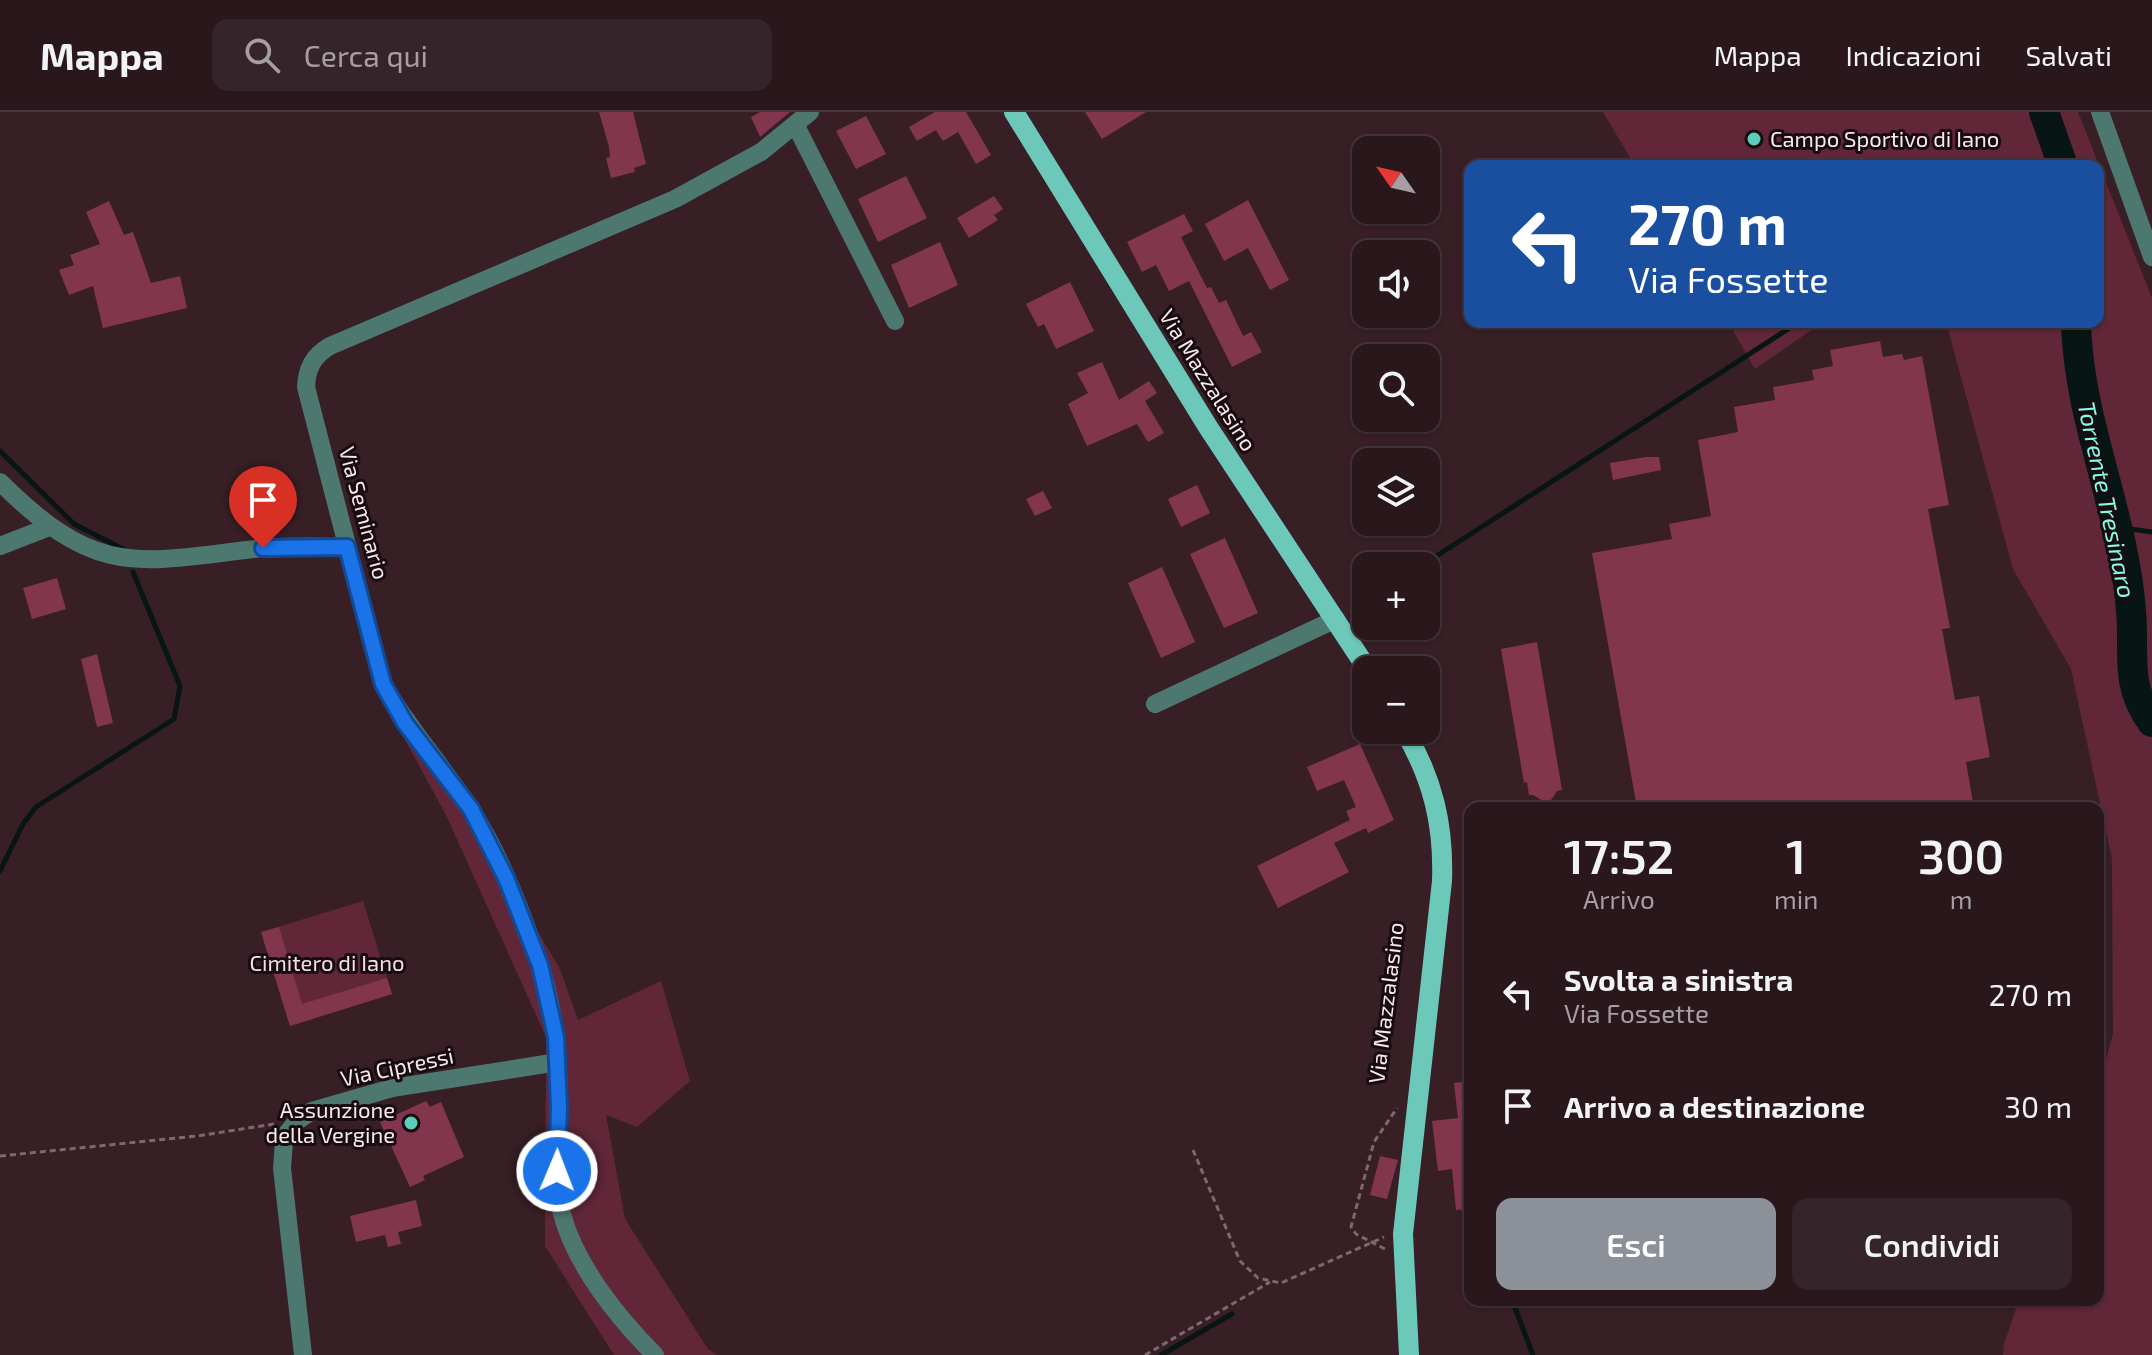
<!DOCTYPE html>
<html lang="it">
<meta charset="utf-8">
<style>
:root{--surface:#29171c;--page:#352429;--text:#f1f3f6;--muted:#a59fa3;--line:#45363b;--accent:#8c9099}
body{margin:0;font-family:"Exo 2",sans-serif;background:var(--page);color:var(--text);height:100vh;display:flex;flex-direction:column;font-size:30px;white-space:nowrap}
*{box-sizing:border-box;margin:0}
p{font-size:26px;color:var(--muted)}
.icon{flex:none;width:44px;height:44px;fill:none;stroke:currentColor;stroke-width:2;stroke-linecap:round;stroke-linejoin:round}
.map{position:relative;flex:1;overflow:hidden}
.panel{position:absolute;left:1464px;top:690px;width:640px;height:504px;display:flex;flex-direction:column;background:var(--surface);border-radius:16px;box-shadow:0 2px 6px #0004,0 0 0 2px var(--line)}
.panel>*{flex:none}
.guide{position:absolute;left:1464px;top:48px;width:640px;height:168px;border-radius:16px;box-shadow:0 2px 6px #0004,0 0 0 2px var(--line);background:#1a4fa0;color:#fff;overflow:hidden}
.needle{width:52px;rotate:304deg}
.fabs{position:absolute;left:1352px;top:24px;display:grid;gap:16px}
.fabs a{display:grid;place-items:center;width:88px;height:88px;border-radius:16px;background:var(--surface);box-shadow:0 2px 6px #0004,0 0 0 2px var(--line);font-size:40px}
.pin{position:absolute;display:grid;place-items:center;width:68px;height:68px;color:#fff;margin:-82px -34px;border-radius:50% 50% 50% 0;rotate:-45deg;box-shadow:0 0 8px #0007}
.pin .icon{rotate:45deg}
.me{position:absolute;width:88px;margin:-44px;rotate:1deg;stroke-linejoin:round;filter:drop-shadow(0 0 6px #0008)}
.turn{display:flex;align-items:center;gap:28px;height:168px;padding:0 32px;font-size:36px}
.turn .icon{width:104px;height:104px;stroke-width:2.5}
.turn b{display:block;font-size:56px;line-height:68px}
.eta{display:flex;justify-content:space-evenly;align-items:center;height:136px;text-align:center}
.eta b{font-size:48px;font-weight:600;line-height:56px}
.primary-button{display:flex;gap:16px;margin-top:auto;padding:16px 32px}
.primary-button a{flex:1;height:92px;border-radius:16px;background:var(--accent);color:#fff;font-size:32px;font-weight:600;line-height:92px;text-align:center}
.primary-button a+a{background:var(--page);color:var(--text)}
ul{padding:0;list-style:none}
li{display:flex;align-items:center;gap:24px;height:112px;padding:0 32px}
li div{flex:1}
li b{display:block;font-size:30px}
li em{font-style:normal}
header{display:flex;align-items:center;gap:48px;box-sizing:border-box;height:112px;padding:0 40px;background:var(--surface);border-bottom:2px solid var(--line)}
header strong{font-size:38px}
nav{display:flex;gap:44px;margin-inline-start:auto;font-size:28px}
.search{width:560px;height:72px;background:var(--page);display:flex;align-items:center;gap:20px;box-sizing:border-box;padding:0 28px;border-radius:16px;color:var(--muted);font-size:30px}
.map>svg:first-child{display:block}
.green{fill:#612739}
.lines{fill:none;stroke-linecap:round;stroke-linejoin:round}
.stream{stroke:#071614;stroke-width:5}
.river{stroke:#071614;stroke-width:30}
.building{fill:#82364d}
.path{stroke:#7e686d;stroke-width:3;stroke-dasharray:6 4;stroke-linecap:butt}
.minor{stroke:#4d7870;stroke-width:18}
.major{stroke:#6cc9b9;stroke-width:20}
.route-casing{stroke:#114b97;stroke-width:20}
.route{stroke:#1a73e8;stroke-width:14}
.poi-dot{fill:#5bcebc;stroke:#170c0f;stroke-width:3}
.labels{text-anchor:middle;stroke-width:6;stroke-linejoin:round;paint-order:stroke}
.poi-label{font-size:22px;fill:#fae8ec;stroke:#170c0f;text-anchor:start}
.street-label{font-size:22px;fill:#fae8ec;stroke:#170c0f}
.park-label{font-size:22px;fill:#f6dde3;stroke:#170c0f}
.water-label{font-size:24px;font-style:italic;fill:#87fbe8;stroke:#170c0f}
</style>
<header>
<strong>Mappa</strong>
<div class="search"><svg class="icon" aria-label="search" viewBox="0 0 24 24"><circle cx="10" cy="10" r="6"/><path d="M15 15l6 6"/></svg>Cerca qui</div>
<nav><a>Mappa</a><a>Indicazioni</a><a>Salvati</a></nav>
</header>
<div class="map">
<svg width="2152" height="1243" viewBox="0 0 2152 1243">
<rect width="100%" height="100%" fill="#371f25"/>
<g class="green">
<polygon points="1603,0 2078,0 2152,186 2152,1243 2003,1243 2004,1232 2019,1188 2098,1188 2098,977 2113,922 2112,747 2071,557 2013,457 1946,210 2098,210 2098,54 1635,54"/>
<polygon points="1728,210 1823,210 1755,257"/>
<polygon points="382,586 467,700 560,857 578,908 661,869 690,969 637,1015 606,1003 625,1107 708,1237 717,1243 614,1243 545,1134 546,925 446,703"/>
<polygon points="363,789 392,882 290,914 261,820"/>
</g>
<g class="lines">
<g class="stream">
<polyline points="2047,54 2061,46"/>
<polyline points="0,339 74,412 125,438"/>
<polyline points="2117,415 2152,420"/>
<polyline points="1421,454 1799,210"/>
<polyline points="1362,492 1366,490"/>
<polyline points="0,759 23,712 36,695 174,607 180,574 133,460"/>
<polyline points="1512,1188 1533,1243"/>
<polyline points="1161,1243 1232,1202"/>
</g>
<g class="river">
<polyline points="2044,0 2063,54"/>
<path d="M2076 210C2078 309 2124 401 2131 499 2135 543 2124 571 2152 610"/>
</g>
</g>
<g class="building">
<polygon points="599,0 633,0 646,52 634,56 635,60 611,66 606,46 610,45 609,35"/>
<polygon points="760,0 790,0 760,25 751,5"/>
<polygon points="935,0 966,0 991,43 976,52 958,20 943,29 936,18 917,29 909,15"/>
<polygon points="1085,0 1146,0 1102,27"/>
<polygon points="866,4 886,42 856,57 836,19"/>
<polygon points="906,64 927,106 878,130 858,87"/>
<polygon points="994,84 1003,97 994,103 998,108 969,126 957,106"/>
<polygon points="1248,88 1289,168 1270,178 1248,136 1224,149 1205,112"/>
<polygon points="109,89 124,123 133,120 151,171 180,164 187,196 103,216 93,174 69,183 59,158 74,153 70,143 100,132 86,100"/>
<polygon points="1184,102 1193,119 1181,125 1207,176 1211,175 1219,191 1226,188 1243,224 1251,220 1262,240 1232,255 1189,169 1169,179 1156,153 1142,160 1127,130"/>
<polygon points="940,130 958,173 909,196 891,153"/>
<polygon points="1070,170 1094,219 1056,237 1044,212 1038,215 1026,192"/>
<polygon points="1880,229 1883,245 1902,242 1904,248 1922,244 1949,393 1928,397 1950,516 1942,517 1955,588 1979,584 1990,645 1966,650 1974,696 1637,696 1592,441 1672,427 1669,412 1711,404 1698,328 1738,320 1734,295 1775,288 1773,275 1814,268 1812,258 1833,254 1830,238"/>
<polygon points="1102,250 1119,288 1149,269 1157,281 1145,289 1164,321 1148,330 1137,312 1087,334 1068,292 1088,281 1077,261"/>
<polygon points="1646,345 1659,345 1661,358 1613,368 1610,351"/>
<polygon points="1197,373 1210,401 1181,415 1168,387"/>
<polygon points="1043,379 1052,396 1035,404 1026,387"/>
<polygon points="1225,426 1258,501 1224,516 1190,442"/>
<polygon points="1162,455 1195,530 1161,546 1128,471"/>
<polygon points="57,466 66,497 32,507 23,476"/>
<polygon points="1537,530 1562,678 1557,679 1551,688 1543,689 1533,683 1529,683 1527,670 1524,671 1501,537"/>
<polygon points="97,542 113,611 97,615 81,547"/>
<polygon points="1360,632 1394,708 1368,721 1366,716 1334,731 1349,760 1278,796 1257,754 1350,708 1346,699 1356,695 1344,668 1317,679 1307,655"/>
<polygon points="279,815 302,892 387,866 392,882 290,914 261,820"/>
<polygon points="1470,969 1470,1028 1464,1028 1470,1097 1456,1098 1452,1057 1438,1059 1432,1009 1458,1006 1454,971"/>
<polygon points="426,989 430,995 441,990 464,1045 423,1064 425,1068 410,1075 380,1010"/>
<polygon points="1380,1044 1398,1048 1387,1087 1370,1083"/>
<polygon points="416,1088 422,1114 398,1120 401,1132 388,1135 385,1123 356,1130 350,1104"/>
</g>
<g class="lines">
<g class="path">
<polyline points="1193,1038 1240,1149 1258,1166 1281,1171 1384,1125"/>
<polyline points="0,1044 197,1024 274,1012"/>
<polyline points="1385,1137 1356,1122 1351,1115 1374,1030 1397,996"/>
<polyline points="1145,1243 1270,1170"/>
</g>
<g class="minor">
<polyline points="2100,0 2152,145"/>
<polyline points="796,14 895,209"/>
<path d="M0 370C98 467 135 451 262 436 290 433 319 435 347 435"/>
<polyline points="0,434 49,415"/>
<polyline points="1155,592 1336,507"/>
<polyline points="303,1243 282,1056 284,1030 288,1020 297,1009 312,999 392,976 558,950"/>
<path d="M655 1243C618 1206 576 1154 562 1102 553 1066 559 1030 559 994 559 945 555 897 539 850 521 798 500 742 470 696 442 653 408 616 383 572L306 275C307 256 313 244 330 234L675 87 761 40 810 0"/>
</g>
<g class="major">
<polyline points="1014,0 1208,315 1368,558"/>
<path d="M1404 618C1433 667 1444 713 1442 769L1403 1122 1409 1243"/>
</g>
</g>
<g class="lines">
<defs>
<polyline id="route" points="263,436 347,435 383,572 405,611 471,697 506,766 540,853 556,925 559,996 557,1059"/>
</defs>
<use href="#route" class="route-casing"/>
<use href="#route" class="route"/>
</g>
<g class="poi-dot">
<circle cx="1754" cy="27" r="8"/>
<circle cx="411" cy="1011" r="8"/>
</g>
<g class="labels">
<g class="poi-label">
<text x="1770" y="35">Campo Sportivo di Iano</text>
<text x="395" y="1006" text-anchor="end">Assunzione<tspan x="395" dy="25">della Vergine</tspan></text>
</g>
<g class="street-label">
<text transform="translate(1208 268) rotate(58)" y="8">Via Mazzalasino</text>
<text transform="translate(364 401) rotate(75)" y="8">Via Seminario</text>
<text transform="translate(1386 891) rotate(-83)" y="8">Via Mazzalasino</text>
<text transform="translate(397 955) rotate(-12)" y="8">Via Cipressi</text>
</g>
<g class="park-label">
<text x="327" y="859">Cimitero di Iano</text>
</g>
<g class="water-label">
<text transform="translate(2106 388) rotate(78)" y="8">Torrente Tresinaro</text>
</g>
</g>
</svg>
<div class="fabs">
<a><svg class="needle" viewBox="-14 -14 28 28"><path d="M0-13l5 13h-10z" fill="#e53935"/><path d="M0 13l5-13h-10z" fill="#a59fa3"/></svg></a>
<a><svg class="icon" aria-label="sound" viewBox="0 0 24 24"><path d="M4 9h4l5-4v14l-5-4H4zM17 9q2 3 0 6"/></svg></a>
<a><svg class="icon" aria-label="search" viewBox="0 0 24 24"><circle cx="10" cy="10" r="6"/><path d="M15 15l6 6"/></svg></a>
<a><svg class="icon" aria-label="layers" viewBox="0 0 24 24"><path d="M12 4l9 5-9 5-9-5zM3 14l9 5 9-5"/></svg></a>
<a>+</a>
<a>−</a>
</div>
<div class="pin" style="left:263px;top:436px;background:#d93025"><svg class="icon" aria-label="arrive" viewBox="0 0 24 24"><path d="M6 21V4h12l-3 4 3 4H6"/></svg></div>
<svg class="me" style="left:557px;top:1059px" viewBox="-20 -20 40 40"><circle r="17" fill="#1a73e8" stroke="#fff" stroke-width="3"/><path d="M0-11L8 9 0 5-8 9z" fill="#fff"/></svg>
<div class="guide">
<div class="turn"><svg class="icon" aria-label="left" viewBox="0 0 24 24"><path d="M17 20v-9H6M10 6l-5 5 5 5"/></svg><div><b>270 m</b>Via Fossette</div></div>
</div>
<section class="panel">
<div class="eta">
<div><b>17:52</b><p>Arrivo</p></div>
<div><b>1</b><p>min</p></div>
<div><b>300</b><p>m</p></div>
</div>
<ul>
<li><svg class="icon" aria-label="left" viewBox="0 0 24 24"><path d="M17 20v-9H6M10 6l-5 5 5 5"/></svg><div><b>Svolta a sinistra</b><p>Via Fossette</p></div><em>270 m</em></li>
<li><svg class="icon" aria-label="arrive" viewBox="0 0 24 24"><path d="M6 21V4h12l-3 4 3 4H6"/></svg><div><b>Arrivo a destinazione</b></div><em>30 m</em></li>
</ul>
<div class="primary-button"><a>Esci</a><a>Condividi</a></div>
</section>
</div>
